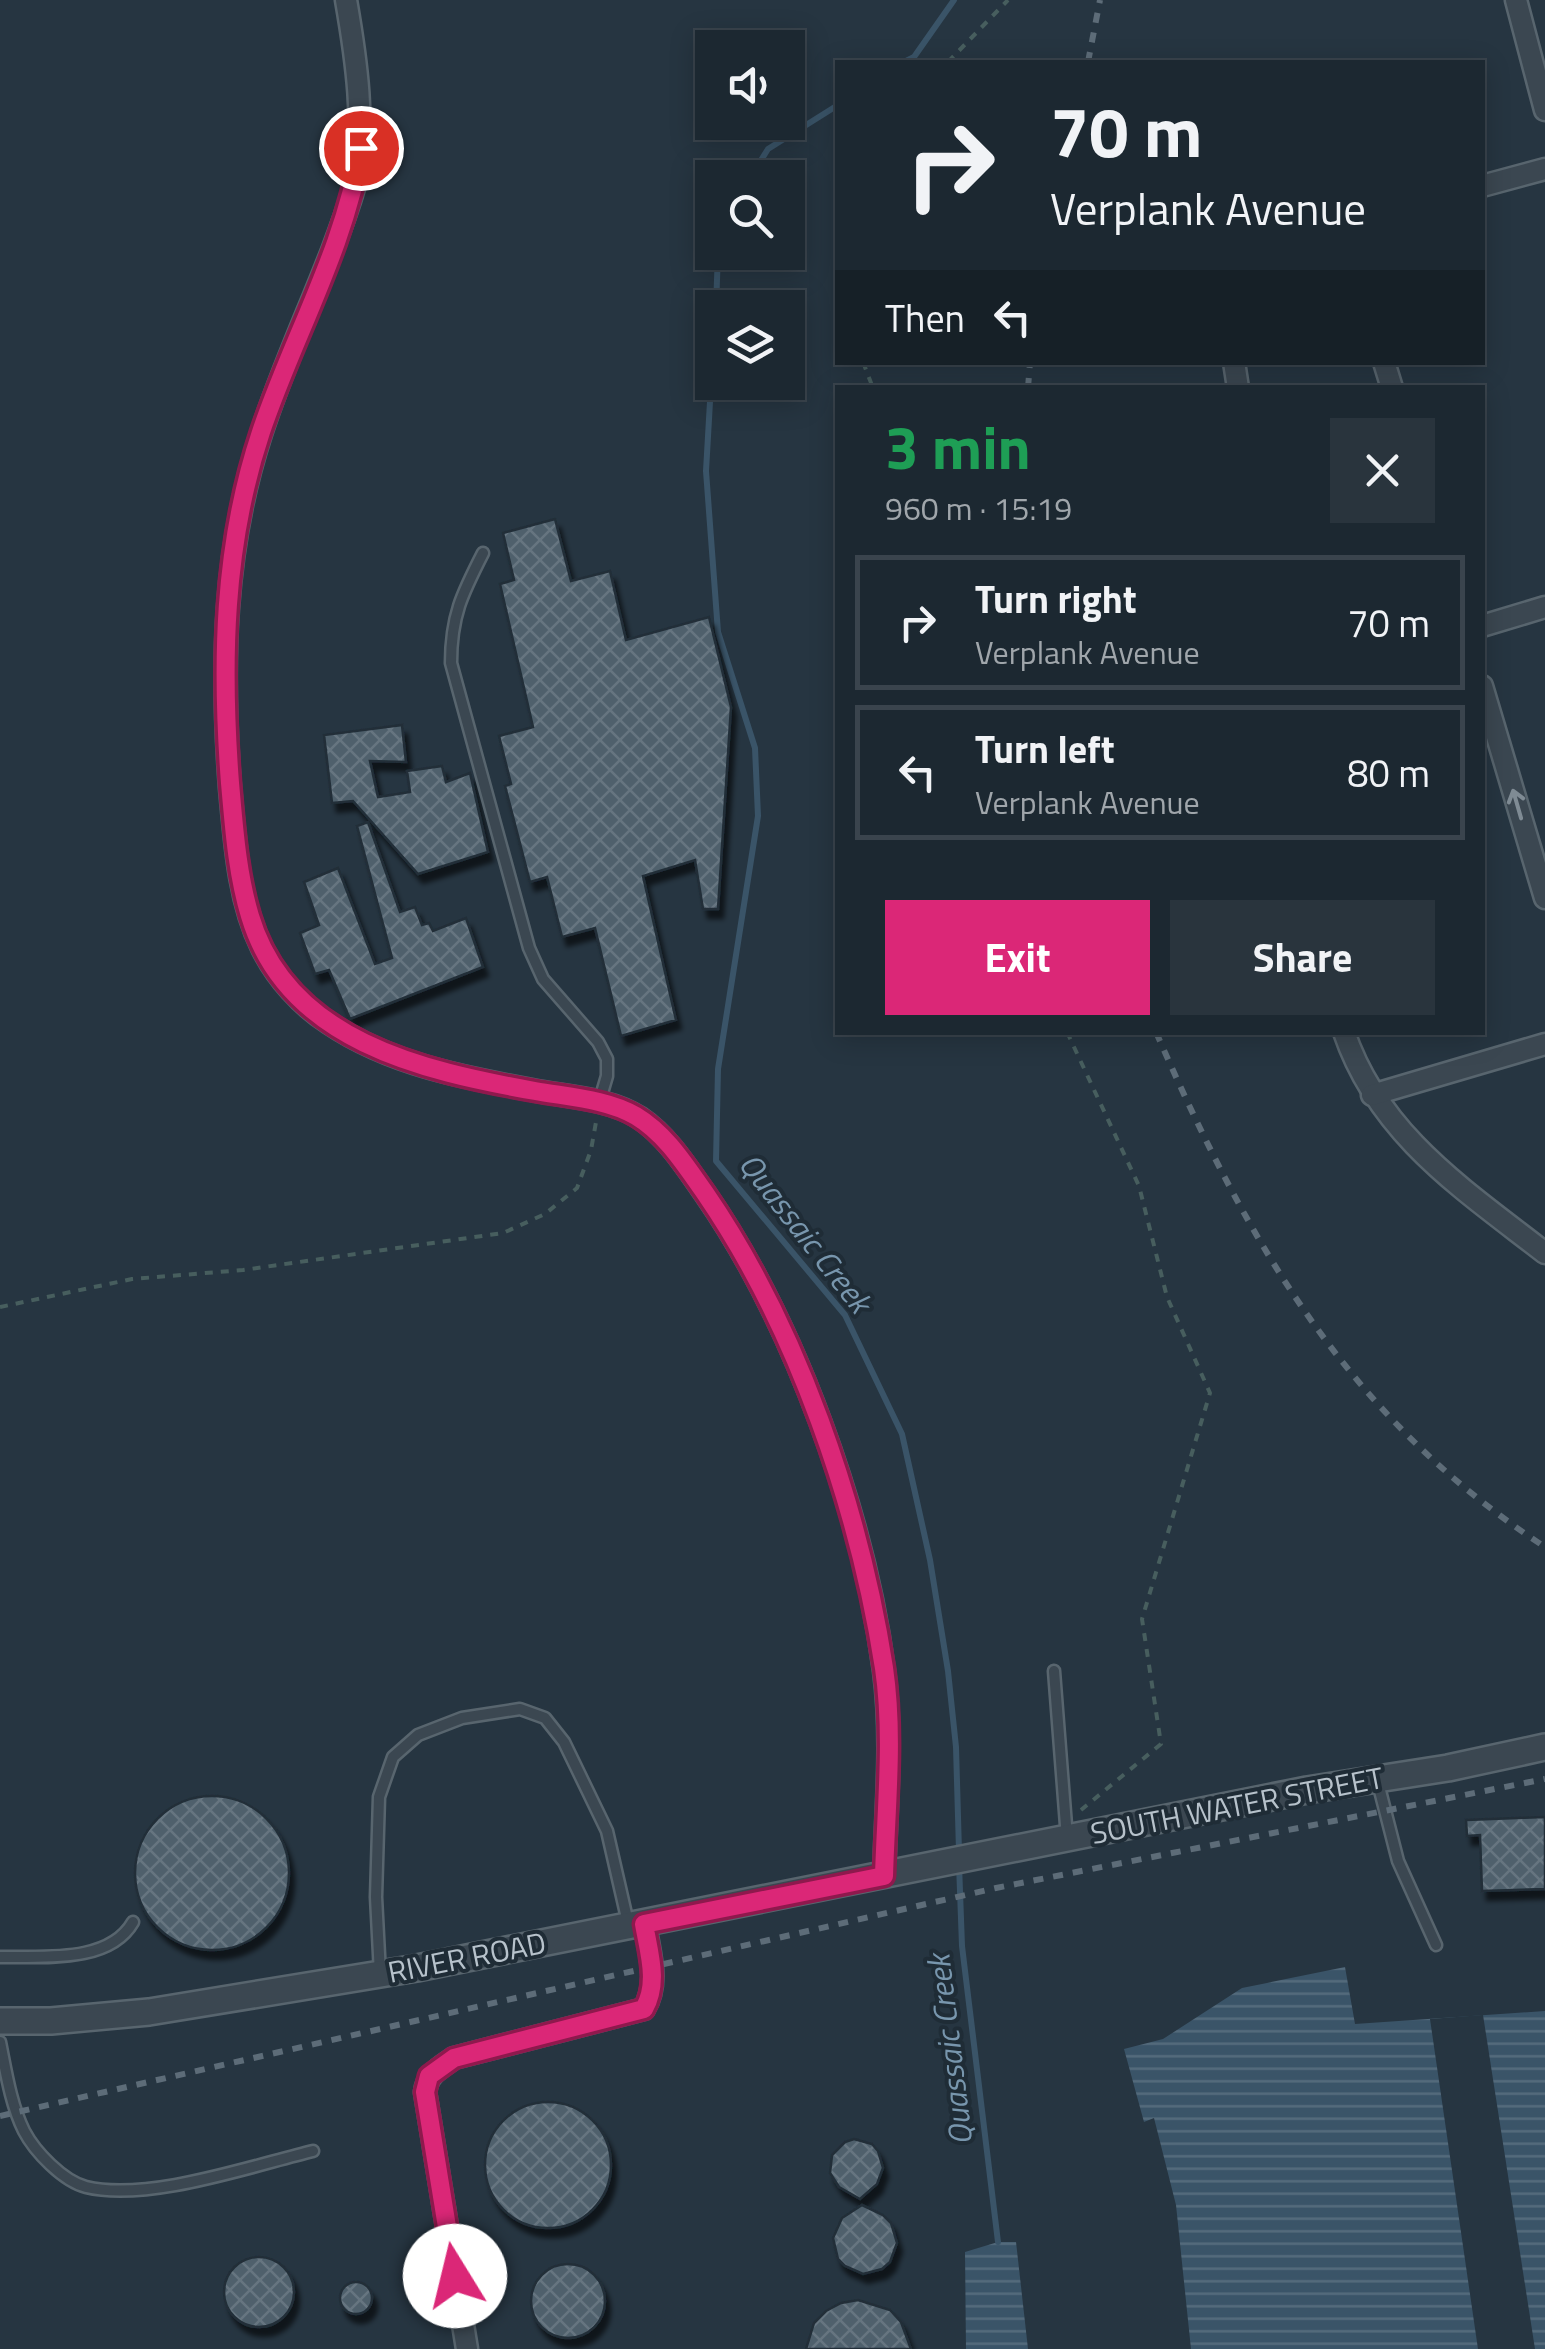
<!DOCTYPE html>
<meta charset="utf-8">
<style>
:root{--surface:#1c2831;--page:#29343d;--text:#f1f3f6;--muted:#a0a6ab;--line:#3a444d;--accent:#db2777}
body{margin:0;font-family:"Titillium Web",sans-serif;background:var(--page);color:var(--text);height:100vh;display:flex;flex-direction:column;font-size:38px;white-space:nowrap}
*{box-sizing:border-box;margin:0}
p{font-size:32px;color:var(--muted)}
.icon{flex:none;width:55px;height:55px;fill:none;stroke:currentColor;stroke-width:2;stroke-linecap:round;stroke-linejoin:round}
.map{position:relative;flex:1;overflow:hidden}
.sheet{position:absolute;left:835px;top:385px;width:650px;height:650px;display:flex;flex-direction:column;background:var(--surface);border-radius:0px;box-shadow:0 5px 25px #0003,0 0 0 2px var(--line)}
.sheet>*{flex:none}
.hud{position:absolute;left:835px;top:60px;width:650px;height:305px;border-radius:0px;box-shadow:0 5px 25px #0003,0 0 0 2px var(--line);background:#1c2831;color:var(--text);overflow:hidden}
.fabs{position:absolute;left:695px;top:30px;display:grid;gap:20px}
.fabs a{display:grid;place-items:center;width:110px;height:110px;border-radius:0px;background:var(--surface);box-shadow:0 5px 25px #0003,0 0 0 2px var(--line);font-size:50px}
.pin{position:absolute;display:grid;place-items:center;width:85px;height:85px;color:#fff;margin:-42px;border:5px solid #fff;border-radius:50%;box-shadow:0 2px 10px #0007}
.me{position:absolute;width:110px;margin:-55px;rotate:351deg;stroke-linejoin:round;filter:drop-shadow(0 0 8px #0008)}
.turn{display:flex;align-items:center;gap:35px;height:210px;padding:0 50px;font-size:45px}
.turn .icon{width:130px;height:130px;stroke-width:2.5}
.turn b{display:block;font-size:70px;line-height:85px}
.then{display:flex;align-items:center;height:95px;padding:0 50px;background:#0003;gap:20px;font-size:38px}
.round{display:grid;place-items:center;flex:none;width:105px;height:105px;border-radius:0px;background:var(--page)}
.head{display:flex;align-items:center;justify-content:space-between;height:170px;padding:0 50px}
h1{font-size:60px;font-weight:700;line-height:75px;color:#1e9e55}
.action{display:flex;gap:20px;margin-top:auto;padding:20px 50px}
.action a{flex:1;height:115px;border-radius:0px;background:var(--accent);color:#fff;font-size:40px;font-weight:700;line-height:115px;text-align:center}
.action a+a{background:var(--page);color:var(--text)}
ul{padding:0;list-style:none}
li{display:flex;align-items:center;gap:30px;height:135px;margin:0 20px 15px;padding:0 30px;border:5px solid var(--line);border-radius:0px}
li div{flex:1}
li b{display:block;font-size:38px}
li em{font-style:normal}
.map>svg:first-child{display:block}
.water{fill:url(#water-rules)}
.pier{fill:#263541}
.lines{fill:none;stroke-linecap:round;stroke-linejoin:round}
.stream{stroke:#3a5468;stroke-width:6}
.building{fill:url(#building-cross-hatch);stroke:#212e38;stroke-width:2.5;filter:url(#shadow)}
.service-casing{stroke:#58656e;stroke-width:15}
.minor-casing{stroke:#58656e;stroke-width:25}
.tertiary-casing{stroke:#58656e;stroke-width:30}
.path{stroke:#475e5e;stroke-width:4;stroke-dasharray:8 8;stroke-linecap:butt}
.service{stroke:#3b4751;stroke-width:10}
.minor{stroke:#3b4751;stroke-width:20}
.tertiary{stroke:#3b4751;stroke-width:25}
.rail{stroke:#5d6c78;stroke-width:6;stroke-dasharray:10 10;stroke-linecap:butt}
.oneway{stroke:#7f8b94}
.route-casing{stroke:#8e194d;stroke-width:25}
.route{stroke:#db2777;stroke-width:18}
.labels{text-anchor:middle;stroke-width:8;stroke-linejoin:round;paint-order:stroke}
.street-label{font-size:30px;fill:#b7c2cb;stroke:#1f2c36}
.water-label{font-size:32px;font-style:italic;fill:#7896ad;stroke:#1f2c36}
</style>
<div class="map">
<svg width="1545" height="2349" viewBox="0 0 1545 2349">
<defs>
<pattern id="water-rules" width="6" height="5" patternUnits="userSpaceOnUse" patternTransform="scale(2.5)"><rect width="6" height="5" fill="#3a5468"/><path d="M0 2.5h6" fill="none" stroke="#546b7c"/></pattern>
<pattern id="building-cross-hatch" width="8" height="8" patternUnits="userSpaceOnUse" patternTransform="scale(2.5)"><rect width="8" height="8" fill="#4f606c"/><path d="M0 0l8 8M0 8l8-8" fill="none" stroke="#667580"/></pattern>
<filter id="shadow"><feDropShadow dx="5" dy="9" stdDeviation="2.5" flood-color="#0009"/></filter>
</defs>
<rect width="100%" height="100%" fill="#263541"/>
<g class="water">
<polygon points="1345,1967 1355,2024 1545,2011 1545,2349 1191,2349 1176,2205 1154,2118 1144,2122 1124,2049 1163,2039 1242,1988"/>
<polygon points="998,2242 1016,2242 1028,2349 966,2349 965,2252"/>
</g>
<polygon class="pier" points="1483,2015 1535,2349 1478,2349 1430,2019"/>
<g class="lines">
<g class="stream">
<polyline points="904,62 914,57 954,0"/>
<polyline points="750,178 768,149 838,105"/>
<polyline points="716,308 718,252"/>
<polyline points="712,367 706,471 718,632 755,748 758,816 718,1069 716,1161 845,1315 902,1434 930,1560 948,1671 956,1747 959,1851"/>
<polyline points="959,1864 962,1946 998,2242"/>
</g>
</g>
<g class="building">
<polygon points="555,519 571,581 610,571 626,640 709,617 731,707 718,909 703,909 695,860 643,876 676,1020 621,1036 595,928 562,937 547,877 530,882 505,786 511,784 499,736 533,727 500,584 514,580 503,533"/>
<polygon points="402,725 406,762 370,761 378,797 410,792 407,771 442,766 446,782 470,773 488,852 418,874 353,801 332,803 324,735"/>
<polygon points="368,822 400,912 415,907 422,925 429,923 433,931 466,918 483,967 350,1019 329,970 315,974 300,933 319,925 304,882 338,868 375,964 392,958 357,826"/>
<circle cx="212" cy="1873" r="77"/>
<polygon points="1545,1817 1545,1889 1482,1891 1480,1835 1467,1836 1466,1820"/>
<circle cx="548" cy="2165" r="63"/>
<polygon points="854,2139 872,2144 878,2151 883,2168 877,2184 860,2199 839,2187 830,2173 832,2155 845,2142"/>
<polygon points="862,2205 883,2215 891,2223 897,2243 890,2262 882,2269 863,2274 845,2266 838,2259 833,2238 842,2218"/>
<circle cx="259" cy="2292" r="35"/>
<circle cx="568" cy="2301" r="37"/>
<circle cx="356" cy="2298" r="16"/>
<polygon points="858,2300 890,2310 901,2322 911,2349 806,2349 814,2323 826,2311 841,2303"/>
</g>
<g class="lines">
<defs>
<g id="service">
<path d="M483 553C462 594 451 616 451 663L529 948 543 979 598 1042 607 1059V1076L599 1103"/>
<polyline points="1054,1671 1067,1838"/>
<polyline points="1377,1779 1398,1861 1436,1945"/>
<path d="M0 1957C42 1956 109 1964 133 1922"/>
<polyline points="380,1974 376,1897 379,1797 393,1757 418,1735 462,1718 520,1709 545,1718 564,1742 607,1831 629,1927"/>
<path d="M0 2042C6 2072 11 2105 24 2131 35 2152 63 2181 86 2187 148 2202 251 2166 313 2151"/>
</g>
<g id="minor">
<path d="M346 0C357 63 365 122 355 185 329 270 288 349 261 434 223 550 221 668 230 788 235 841 238 899 262 948 277 978 301 1005 329 1023 390 1064 461 1077 532 1090 567 1097 610 1098 640 1118 668 1137 687 1168 706 1195 795 1324 864 1516 884 1671 893 1739 886 1808 884 1876"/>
<polyline points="1516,0 1545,110"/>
<polyline points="1482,186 1545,169"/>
<polyline points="1234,362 1238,388"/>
<polyline points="1384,362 1392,388"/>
<polyline points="1482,626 1545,607"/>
<polyline points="1482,686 1545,898"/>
<path d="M1344 1032C1379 1135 1463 1189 1545 1253"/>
<polyline points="1372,1095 1545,1044"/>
<path d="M467 2349 425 2092C427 2074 440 2068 454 2058L644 2009C660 1982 649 1953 645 1924"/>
</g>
<polyline id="tertiary" points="0,2021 51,2021 149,2012 417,1968 1307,1790 1448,1768 1545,1747"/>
</defs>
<use href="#service" class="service-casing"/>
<use href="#minor" class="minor-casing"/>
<use href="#tertiary" class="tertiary-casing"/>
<g class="path">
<polyline points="948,62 1008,0"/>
<polyline points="863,362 873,388"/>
<polyline points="1067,1032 1139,1186 1167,1297 1210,1393 1142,1619 1161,1744 1081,1810"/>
<polyline points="0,1307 132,1279 243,1270 503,1233 545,1214 577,1188 591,1150 596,1122"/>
</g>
<use href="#service" class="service"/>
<use href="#minor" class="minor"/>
<use href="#tertiary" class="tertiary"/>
<g class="rail">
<polyline points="1088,62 1100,0"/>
<polyline points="1028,388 1030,362"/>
<path d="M1156 1032C1248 1243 1348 1418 1545 1547"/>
<polyline points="0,2116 996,1888 1545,1779"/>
</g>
</g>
<defs><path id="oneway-shaft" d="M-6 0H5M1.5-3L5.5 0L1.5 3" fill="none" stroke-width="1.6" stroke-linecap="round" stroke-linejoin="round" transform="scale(2.5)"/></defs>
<use class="oneway" href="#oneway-shaft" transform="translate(1517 804) rotate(-106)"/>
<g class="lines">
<defs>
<path id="route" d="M361 148C345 248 293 337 261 432 223 546 221 664 230 783 234 827 237 873 250 916 287 1041 423 1071 535 1091 568 1097 607 1099 636 1116 666 1134 685 1165 705 1193 797 1327 859 1507 884 1668 894 1736 886 1807 884 1876L644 1924C649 1953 659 1983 644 2009L454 2058 429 2076 425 2092 455 2276"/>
</defs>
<use href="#route" class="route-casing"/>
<use href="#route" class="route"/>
</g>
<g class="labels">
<g class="street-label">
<text transform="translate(1237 1806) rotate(-11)" y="10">SOUTH WATER STREET</text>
<text transform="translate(467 1958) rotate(-11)" y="10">RIVER ROAD</text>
</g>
<g class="water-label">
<text transform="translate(805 1233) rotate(52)" y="11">Quassaic Creek</text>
<text transform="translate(950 2050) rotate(-97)" y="11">Quassaic Creek</text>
</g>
</g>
</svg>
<div class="fabs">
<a><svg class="icon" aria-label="sound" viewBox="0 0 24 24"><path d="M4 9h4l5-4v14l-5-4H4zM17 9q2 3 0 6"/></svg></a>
<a><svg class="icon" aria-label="search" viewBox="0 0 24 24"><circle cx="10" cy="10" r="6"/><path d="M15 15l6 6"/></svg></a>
<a><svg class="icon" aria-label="layers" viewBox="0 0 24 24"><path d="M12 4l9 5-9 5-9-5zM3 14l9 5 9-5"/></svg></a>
</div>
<div class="pin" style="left:361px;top:148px;background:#d93025"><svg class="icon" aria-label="arrive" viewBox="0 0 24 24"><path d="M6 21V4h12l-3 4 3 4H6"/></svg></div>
<svg class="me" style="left:455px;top:2276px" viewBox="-20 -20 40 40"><circle r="19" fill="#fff"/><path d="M0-13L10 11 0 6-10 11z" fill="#db2777"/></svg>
<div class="hud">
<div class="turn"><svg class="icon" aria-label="right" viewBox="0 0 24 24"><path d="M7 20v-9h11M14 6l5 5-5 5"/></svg><div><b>70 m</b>Verplank Avenue</div></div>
<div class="then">Then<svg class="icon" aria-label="left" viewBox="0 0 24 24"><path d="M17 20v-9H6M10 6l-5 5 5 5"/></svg></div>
</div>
<section class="sheet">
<div class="head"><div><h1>3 min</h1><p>960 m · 15:19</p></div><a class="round"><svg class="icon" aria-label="close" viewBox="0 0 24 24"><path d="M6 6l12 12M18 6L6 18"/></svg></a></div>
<ul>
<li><svg class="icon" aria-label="right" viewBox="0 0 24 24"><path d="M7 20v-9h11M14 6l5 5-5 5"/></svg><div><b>Turn right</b><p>Verplank Avenue</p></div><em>70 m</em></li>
<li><svg class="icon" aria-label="left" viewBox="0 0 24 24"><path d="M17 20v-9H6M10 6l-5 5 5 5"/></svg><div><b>Turn left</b><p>Verplank Avenue</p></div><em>80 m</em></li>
</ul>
<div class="action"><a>Exit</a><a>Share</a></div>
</section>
</div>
